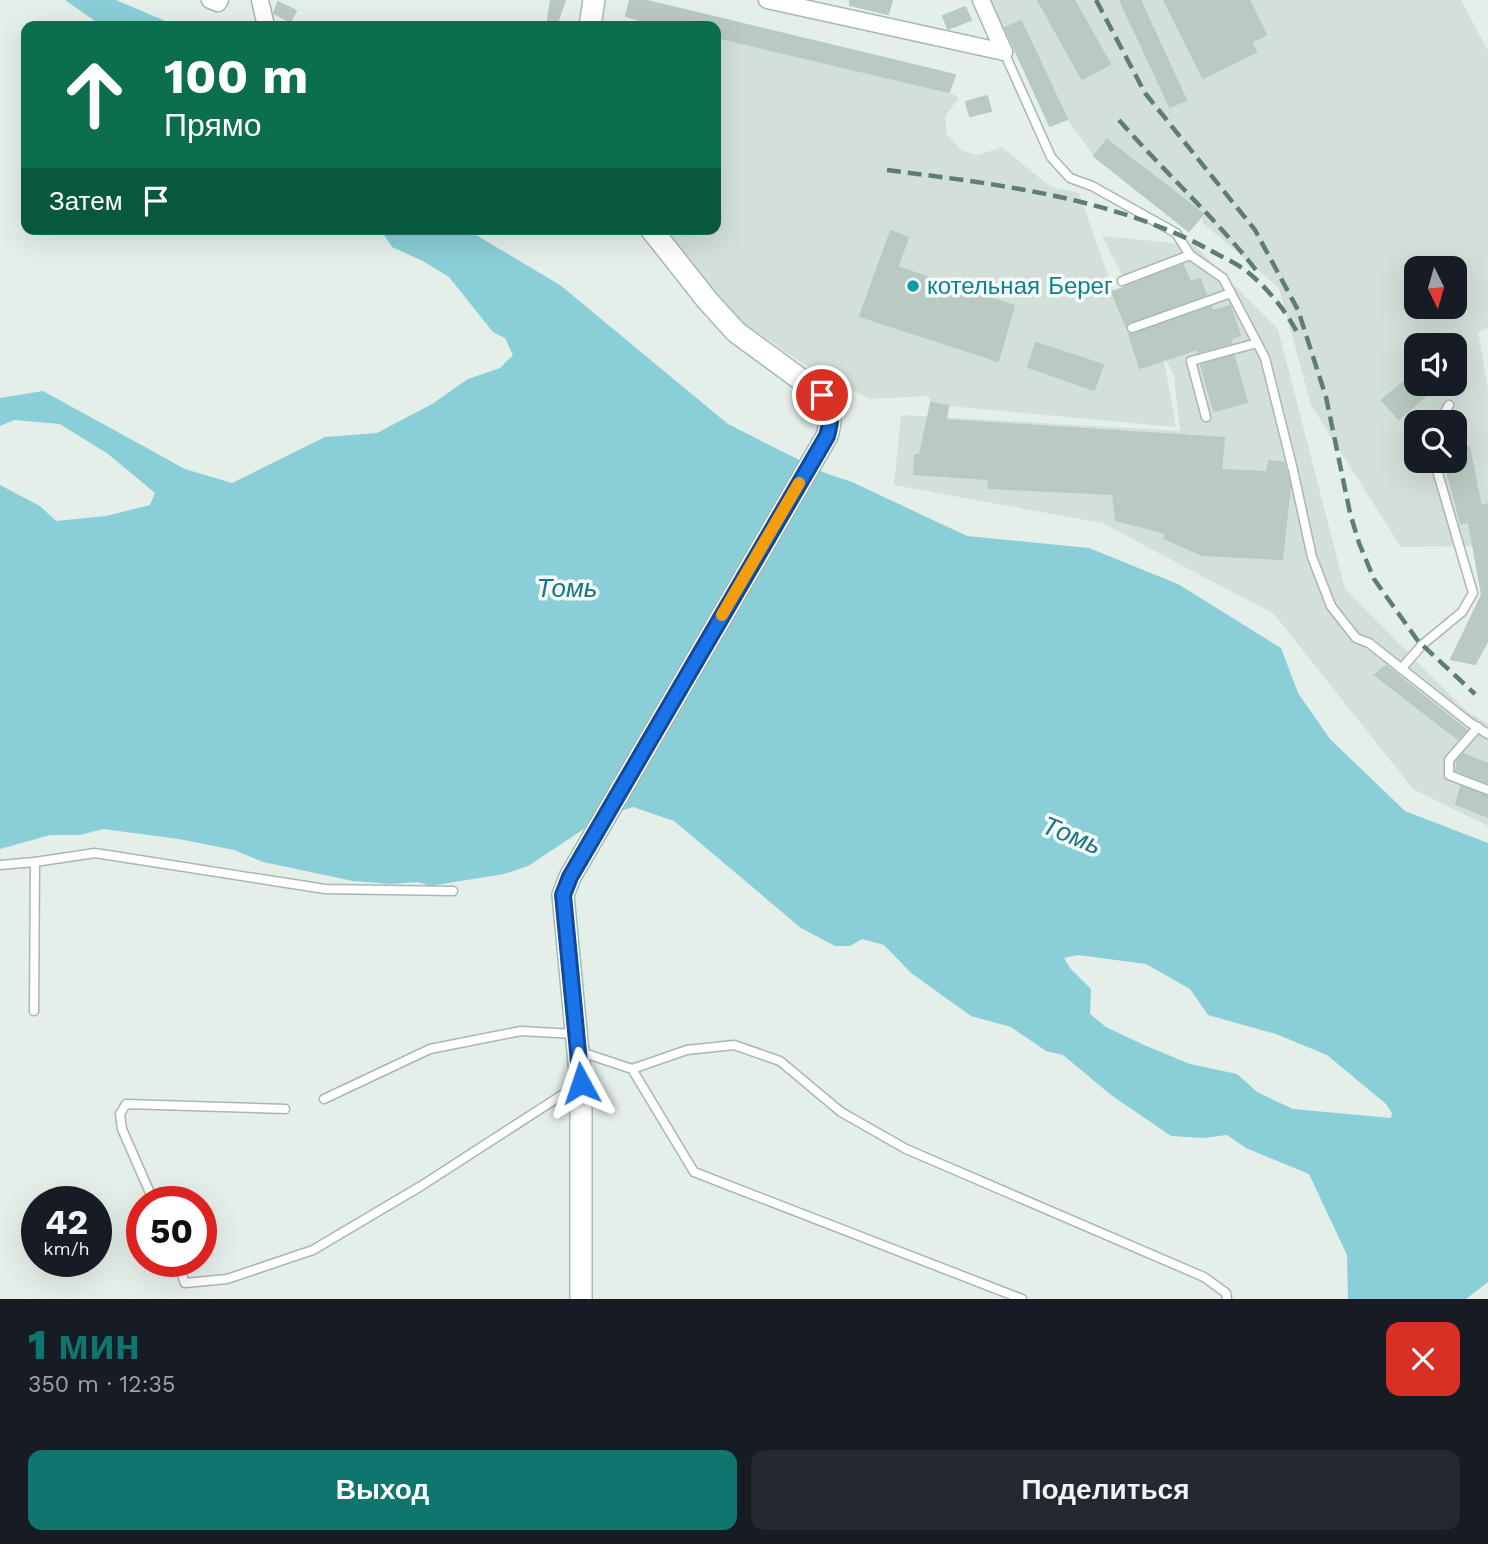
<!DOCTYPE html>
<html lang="ru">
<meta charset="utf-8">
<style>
:root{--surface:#171b24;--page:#242831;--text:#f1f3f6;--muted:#9ea1a6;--accent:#0f766e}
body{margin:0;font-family:"Work Sans",sans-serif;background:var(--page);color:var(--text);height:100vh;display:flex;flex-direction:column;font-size:26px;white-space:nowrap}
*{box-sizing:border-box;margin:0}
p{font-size:23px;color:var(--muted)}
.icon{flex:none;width:38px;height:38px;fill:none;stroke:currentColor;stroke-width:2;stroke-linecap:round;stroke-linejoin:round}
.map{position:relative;height:1299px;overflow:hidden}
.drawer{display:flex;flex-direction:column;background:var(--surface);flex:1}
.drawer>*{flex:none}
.hud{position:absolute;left:21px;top:21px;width:700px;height:214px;border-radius:14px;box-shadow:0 7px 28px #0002;background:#0b6e4f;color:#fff;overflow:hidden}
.needle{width:46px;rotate:175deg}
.tools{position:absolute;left:1404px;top:256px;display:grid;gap:14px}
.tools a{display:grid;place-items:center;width:63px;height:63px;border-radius:14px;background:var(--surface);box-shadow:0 7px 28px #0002;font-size:35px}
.speed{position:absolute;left:21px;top:1186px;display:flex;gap:14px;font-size:35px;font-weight:700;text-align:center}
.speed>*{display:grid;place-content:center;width:91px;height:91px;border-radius:50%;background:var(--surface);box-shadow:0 7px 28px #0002;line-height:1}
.speed small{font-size:18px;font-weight:400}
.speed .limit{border:10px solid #d22;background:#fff;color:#111}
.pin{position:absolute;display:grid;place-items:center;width:60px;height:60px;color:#fff;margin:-30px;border:4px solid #fff;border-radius:50%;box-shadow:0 2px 7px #0007}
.me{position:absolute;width:77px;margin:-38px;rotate:355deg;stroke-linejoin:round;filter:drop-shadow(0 0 5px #0008)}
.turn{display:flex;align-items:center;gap:24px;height:147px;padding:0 28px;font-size:32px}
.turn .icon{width:91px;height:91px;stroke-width:2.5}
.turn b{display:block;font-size:49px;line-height:60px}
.then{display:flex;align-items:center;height:66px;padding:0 28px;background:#0003;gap:14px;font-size:26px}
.round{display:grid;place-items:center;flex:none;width:74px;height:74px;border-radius:14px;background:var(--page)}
.overview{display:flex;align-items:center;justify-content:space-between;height:119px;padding:0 28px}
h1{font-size:42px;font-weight:800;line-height:52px;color:var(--accent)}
.primary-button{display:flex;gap:14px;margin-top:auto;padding:14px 28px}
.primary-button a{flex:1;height:80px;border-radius:14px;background:var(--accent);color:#fff;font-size:28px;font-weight:800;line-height:80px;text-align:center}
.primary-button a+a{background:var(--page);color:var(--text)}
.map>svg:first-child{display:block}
.built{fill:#d3dfd9;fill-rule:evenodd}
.water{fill:#8aced7;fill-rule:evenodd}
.building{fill:#bacac3;stroke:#b7cac1;stroke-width:2}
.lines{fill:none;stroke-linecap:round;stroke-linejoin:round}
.lane-casing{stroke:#a7b8b1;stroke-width:11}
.street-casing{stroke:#a7b8b1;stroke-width:19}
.secondary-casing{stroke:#a3bcb2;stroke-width:24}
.lane{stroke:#fff;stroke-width:8}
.street{stroke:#fff;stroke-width:16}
.secondary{stroke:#fff;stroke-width:21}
.rail{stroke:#5d7e74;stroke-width:4.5;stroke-dasharray:14 7;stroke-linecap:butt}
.route-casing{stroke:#114b97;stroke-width:18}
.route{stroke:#1a73e8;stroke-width:12}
.slow{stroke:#f59e0b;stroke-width:12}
.culture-dot{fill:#0f9aa8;stroke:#f6fbf9;stroke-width:2.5}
.labels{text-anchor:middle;stroke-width:7;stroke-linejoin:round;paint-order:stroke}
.culture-label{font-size:24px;fill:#0d838f;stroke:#f6fbf9;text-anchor:start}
.water-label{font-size:26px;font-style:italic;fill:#177684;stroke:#f6fbf9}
</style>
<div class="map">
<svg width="1488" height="1299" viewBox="0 0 1488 1299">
<rect width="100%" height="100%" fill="#e5efea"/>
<g class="built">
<path d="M990 0H1461L1488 51V327L1478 332 1488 390V546L1401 547 1311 405 1279 288 1203 223 1202 214 1107 140 1094 156 1067 119 1021 22 1003 29ZM1416 268H1454V306H1416ZM1416 345H1454V383H1416ZM1416 422H1454V460H1416Z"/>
<polygon points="716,37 949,92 959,98 945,116 947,134 962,151 978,155 1002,147 1051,187 1079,193 1140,367 1164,360 1176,427 948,406 931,403 928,396 870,399 817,373 738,320 661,229 716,229"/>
<polygon points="1102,236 1194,245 1278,329 1345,589 1465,710 1488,724 1488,826 1413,789 1274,614 1102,523 894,485 901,415 1180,431 1174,376"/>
</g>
<g class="water">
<polygon points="65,0 116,0 177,26 102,26"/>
<path d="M380 229H466L560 285 728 424 825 473 852 482 967 536 1089 548 1178 584 1281 648 1298 693 1330 739 1405 811 1488 843V1282L1466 1299H1348L1347 1255 1309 1174 1246 1148 1227 1135 1203 1138 1171 1136 1111 1095 1063 1055 1046 1051 1011 1027 971 1016 911 973 884 945 862 939 850 946H835L801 928 674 821 633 807 588 822 584 829 528 866 504 874 430 886 418 882 391 884 353 881 263 862 234 850 179 839 103 829 80 835H50L0 849V485L40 506 56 521 106 516 150 505 155 493 108 454 60 424 14 420 0 426V398L43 391 185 469 232 483 325 437 377 433 432 404 468 379 500 368 513 355 505 338 493 332 449 277 423 261 392 247ZM1078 955 1146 964 1190 989 1208 1015 1276 1034 1327 1055 1386 1104 1392 1113 1391 1118 1293 1109 1257 1092 1237 1074 1190 1064 1144 1045 1106 1027 1090 1014 1091 989 1070 968 1064 958Z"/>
</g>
<g class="building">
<polygon points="551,0 565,0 556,26 547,26"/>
<polygon points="630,0 643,0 955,75 949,92 716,37 716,26 645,26 646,22 626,16"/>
<polygon points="850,0 892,0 888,14 850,5"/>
<polygon points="1038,0 1074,0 1110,64 1082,79"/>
<polygon points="1120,0 1140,0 1186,100 1170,107"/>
<polygon points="1164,0 1249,0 1266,35 1251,42 1256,52 1203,78"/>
<polygon points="278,2 296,11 290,22 274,13"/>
<polygon points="965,7 971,20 948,29 943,16"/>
<polygon points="1021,21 1067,119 1050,126 1005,28"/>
<polygon points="987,96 991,111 970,116 966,102"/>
<polygon points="1107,140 1203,214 1189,231 1094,156"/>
<polygon points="891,231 908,238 897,267 1014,306 998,361 860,316"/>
<polygon points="1183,265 1190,282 1200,279 1206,295 1130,322 1126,326 1112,292"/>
<polygon points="1230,306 1240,335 1230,339 1231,343 1198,352 1197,349 1140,368 1129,334 1134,334 1211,307 1212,311"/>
<polygon points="1036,343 1103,365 1094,390 1028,367"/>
<polygon points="1234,356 1247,402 1214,411 1201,365"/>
<polygon points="1416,372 1416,383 1440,383 1399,419 1382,400"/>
<polygon points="931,403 948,406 946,420 1224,438 1221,470 1267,472 1269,461 1284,463 1290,486 1282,559 1202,555 1164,538 1166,533 1116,520 1113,494 989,488 988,479 914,474 915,455 920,455"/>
<polygon points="1469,447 1481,506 1488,504 1488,640 1475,664 1451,659 1482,595 1469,522 1461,523 1444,460 1454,460 1454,448"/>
<polygon points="1386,666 1466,730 1458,739 1375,675"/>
<polygon points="1463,754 1488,764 1488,783 1456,770 1458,760"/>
<polygon points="1461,787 1488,796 1488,817 1456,804"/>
</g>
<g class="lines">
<defs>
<g id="lane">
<polyline points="1004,52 1051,157 1070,178 1092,186 1176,233 1190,255 1223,278 1265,358 1293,470 1312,557 1331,606 1356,638 1369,643 1469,722 1488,734"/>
<polyline points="1122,281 1190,255"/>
<polyline points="1132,328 1231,293"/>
<polyline points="1206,417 1191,361 1257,343"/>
<polyline points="1439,422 1449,405"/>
<polyline points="1401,669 1422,645 1462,612 1473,593 1434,460"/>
<polyline points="1478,727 1449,760 1449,775 1488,790"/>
<polyline points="35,862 95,853 325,889 453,891"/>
<polyline points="0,865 35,862 34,1011"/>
<polyline points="581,1052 632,1069 694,1172 1022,1299"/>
<polyline points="632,1069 687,1050 734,1045 780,1061 841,1112 906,1149 1204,1277 1226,1293 1227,1299"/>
<polyline points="324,1099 430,1049 521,1031 574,1034"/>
<polyline points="154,1202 122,1129 120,1114 126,1104 285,1109"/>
<polyline points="177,1262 185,1283 227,1279 313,1250 421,1186 579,1084"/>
</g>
<g id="street">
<polyline points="210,0 218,3 220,0"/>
<polyline points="260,0 266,26"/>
<polyline points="767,0 1004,52"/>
<polyline points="981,0 1004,52"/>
</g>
<g id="secondary">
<polyline points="590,26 594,0"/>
<path d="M581 1299V1083L563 895 570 877 827 436C832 419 832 408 822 395L736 332 707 300 651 229"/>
</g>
</defs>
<use href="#lane" class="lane-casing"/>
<use href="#street" class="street-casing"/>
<use href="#secondary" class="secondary-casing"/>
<use href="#lane" class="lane"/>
<use href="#street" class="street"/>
<use href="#secondary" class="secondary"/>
<g class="rail">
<polyline points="1096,0 1145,93 1255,230 1298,310 1326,397 1350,513 1359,543 1374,579 1418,641 1475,694"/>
<path d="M1119 120C1165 173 1217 219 1259 274"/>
<path d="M887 170C996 184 1110 197 1208 249 1220 256 1234 262 1245 270 1267 287 1287 312 1299 336"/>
</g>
</g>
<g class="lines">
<defs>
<path id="route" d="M581 1083 563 895 570 877 827 436C832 419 832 408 822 395"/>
</defs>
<use href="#route" class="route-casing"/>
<use href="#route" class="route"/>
<polyline class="slow" points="722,615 799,483"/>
</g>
<circle class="culture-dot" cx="913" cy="286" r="7"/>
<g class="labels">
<g class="culture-label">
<text x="927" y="294">котельная Берег</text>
</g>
<g class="water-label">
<text x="567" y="597">Томь</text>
<text transform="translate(1072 835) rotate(22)" y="9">Томь</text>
</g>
</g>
</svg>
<div class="tools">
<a><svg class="needle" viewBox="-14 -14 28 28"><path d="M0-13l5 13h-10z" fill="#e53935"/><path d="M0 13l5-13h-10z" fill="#9ea1a6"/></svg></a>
<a><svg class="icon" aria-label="sound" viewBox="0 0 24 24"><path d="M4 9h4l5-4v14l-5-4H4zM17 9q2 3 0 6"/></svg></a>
<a><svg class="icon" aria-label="search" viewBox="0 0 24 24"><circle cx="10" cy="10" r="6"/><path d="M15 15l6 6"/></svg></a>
</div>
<div class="speed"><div>42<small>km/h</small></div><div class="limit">50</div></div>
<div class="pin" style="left:822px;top:395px;background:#d93025"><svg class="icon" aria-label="arrive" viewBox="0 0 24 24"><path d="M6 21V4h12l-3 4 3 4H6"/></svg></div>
<svg class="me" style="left:581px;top:1083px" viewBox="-20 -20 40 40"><path d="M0-17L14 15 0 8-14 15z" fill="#1a73e8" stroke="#fff" stroke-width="4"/></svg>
<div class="hud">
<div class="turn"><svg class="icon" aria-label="ahead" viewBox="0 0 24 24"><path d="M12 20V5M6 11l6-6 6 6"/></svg><div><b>100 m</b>Прямо</div></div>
<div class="then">Затем<svg class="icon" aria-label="arrive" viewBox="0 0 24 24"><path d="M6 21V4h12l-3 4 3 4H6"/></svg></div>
</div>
</div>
<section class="drawer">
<div class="overview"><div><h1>1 мин</h1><p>350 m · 12:35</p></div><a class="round" style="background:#d93025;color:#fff"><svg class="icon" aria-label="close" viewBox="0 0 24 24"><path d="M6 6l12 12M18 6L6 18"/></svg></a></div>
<div class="primary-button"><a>Выход</a><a>Поделиться</a></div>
</section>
